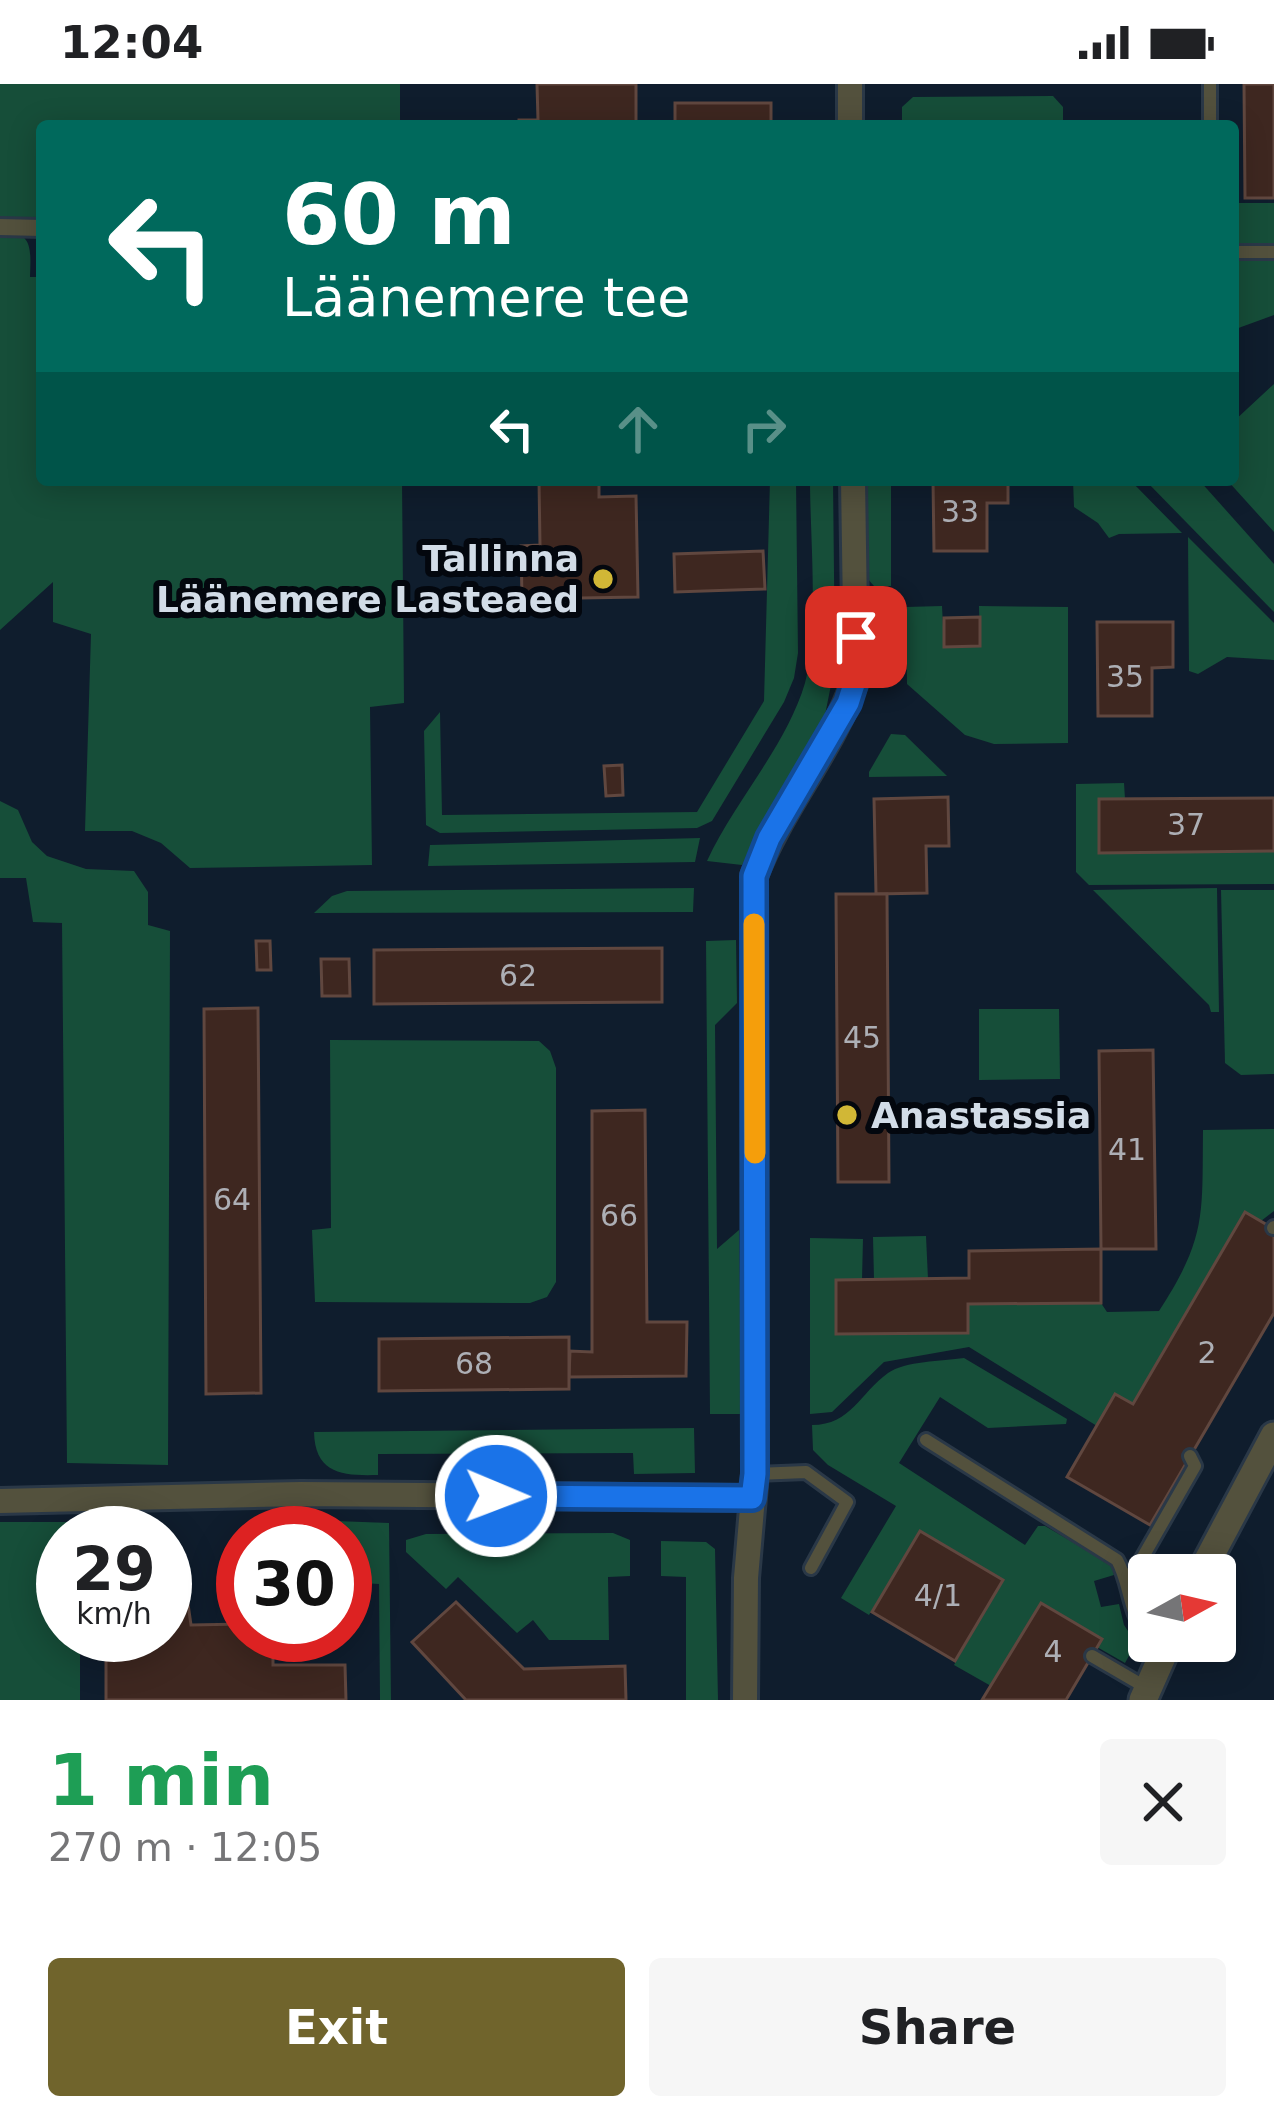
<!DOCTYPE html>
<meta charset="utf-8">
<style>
:root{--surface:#fff;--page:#f6f6f6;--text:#202124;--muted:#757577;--accent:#70642c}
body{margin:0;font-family:"DejaVu Sans",sans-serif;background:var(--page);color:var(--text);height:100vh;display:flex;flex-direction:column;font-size:45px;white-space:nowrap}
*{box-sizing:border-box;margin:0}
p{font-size:39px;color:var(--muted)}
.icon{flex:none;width:66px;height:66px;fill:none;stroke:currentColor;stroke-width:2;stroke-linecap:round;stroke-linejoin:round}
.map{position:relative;height:1616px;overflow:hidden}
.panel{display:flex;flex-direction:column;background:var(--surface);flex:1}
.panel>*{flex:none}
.top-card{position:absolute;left:36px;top:36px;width:1203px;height:366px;border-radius:12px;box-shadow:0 6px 30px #0003;background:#00695c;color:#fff;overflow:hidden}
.needle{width:78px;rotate:82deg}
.buttons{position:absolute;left:1128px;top:1470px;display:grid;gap:24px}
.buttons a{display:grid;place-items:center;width:108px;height:108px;border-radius:12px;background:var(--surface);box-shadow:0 6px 30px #0003;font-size:60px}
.speed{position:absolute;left:36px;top:1422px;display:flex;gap:24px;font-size:60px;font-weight:700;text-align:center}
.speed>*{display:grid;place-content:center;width:156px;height:156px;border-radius:50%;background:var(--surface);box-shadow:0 6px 30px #0003;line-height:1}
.speed small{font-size:30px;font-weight:400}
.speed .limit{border:18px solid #d22;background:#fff;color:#111}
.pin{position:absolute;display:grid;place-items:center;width:102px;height:102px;color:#fff;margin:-51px;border-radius:24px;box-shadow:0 6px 18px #0006}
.me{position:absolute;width:132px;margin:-66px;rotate:91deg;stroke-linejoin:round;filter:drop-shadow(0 0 9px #0008)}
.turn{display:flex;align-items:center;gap:42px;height:252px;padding:0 48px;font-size:54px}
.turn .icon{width:156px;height:156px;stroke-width:2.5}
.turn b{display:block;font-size:84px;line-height:102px}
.lanes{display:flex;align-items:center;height:114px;padding:0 48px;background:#0003;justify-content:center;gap:60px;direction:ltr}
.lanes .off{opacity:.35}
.round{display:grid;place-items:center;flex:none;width:126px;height:126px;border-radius:12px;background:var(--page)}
.headline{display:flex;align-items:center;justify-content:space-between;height:204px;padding:0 48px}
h1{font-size:72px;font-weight:700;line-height:90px;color:#1e9e55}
.cta{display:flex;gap:24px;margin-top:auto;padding:24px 48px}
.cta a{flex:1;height:138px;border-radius:12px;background:var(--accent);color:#fff;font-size:48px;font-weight:700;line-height:138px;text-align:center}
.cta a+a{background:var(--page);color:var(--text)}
.status{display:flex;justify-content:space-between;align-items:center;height:84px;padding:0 60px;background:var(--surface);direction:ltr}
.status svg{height:33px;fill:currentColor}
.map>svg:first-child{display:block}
.green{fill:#164e39}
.building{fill:#3e2720;stroke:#60473f;stroke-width:3}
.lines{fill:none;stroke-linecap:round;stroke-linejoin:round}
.service-casing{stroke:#2a3847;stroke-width:18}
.pedestrian-casing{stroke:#2a3847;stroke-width:22}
.minor-casing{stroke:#2a3847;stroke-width:30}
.tertiary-casing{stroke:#2a3847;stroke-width:33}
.service{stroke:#53513d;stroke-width:12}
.pedestrian{stroke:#53513d;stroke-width:16}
.minor{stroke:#53513d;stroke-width:24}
.tertiary{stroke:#53513d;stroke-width:27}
.route-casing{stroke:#114b97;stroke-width:30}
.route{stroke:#1a73e8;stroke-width:21}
.slow{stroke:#f59e0b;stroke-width:21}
.poi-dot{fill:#d1b736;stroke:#03070e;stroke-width:4.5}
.labels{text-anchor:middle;stroke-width:12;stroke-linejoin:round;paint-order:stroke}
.number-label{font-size:30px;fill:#adafb5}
.poi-label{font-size:36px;font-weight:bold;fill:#d2dce7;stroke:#03070e;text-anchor:end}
</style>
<div class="status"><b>12:04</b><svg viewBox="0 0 49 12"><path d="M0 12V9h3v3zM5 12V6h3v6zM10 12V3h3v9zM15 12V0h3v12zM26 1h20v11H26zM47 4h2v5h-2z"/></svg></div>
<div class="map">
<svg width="1274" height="1616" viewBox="0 0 1274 1616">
<rect width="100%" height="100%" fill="#0f1d2d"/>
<g class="green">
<polygon points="0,0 400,0 400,42 42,42 42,137 0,136"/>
<polygon points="1053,12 1063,23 1063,42 902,42 902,23 913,13"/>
<polygon points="1233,62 1239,63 1239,119 1274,119 1274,161 1238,161 1233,157"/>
<path d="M0 147C33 147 31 164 30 193H41L42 186V396H402L404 619 370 623 372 781 190 784 161 759 132 747H85L91 550 53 538V498L0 546Z"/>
<polygon points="1233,175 1274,175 1274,231 1233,246"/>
<polygon points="1274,300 1274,448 1227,396 1233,396 1233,338"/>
<polygon points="770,396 796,396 798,569 794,594 784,618 712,737 697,744 440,749 426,741 424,647 440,628 442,731 697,728 764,617"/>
<path d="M810 396H833L835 581 824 636 742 781 707 777C735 716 786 663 805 599 819 548 810 452 810 396Z"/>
<polygon points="866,396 891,396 891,502 874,502 866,493"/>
<polygon points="1073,396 1130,396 1182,449 1119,450 1109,454 1098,439 1074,423"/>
<polygon points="1145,396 1199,396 1274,480 1274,528"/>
<polygon points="1188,453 1274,539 1274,576 1227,573 1198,590 1189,587"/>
<polygon points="874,521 891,522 892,598 864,582 864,530"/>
<polygon points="942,522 944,562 980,562 979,522 1068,523 1068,659 994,660 965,651 907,600 906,523"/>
<polygon points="891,650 905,651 947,692 869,693 869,688"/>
<polygon points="1124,699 1125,715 1099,715 1100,769 1274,767 1274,800 1089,801 1076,788 1076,700"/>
<polygon points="0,717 18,726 32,758 47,772 86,785 134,787 148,808 148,841 170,847 168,1381 67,1379 62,839 33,838 26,794 0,794"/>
<polygon points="700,754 695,778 428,782 430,761"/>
<polygon points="694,804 693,828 314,829 332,812 347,807"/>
<polygon points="1217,804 1219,928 1211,928 1209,921 1093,806"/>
<polygon points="1221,806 1274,806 1274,990 1241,991 1225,979"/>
<polygon points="736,856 737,919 715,941 717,1165 739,1146 742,1330 710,1330 706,857"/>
<polygon points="979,925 1059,925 1060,995 979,996"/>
<polygon points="330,956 539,957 550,967 556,984 556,1198 547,1213 530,1219 315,1218 312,1146 331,1144"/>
<path d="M1274 1045V1127L1261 1137 1245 1128 1133 1320 1115 1310 1097 1342 969 1263 884 1278 832 1328 810 1330V1154L863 1155 862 1196H836L837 1250 967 1249 968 1220 1101 1219 1107 1228 1159 1227C1207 1153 1202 1131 1203 1046Z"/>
<polygon points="926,1152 928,1195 874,1195 873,1153"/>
<path d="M964 1274 1067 1335 1066 1340 988 1344 940 1313 899 1379 1025 1461 1038 1442H1045L1112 1481 1114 1491 1094 1497 1101 1523 1119 1520 1124 1541 1136 1559 1125 1579 1097 1563 991 1602 954 1581 1003 1496 920 1447 869 1531 841 1514 896 1422 828 1381 813 1366 812 1341C851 1341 860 1309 888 1289 905 1277 942 1277 964 1274Z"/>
<path d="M694 1344 695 1389 634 1390 633 1369 378 1370V1391C343 1392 315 1390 314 1348Z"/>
<polygon points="336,1437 389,1439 391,1616 380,1616 379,1500 345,1498 345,1449 321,1449"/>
<polygon points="0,1438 80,1438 80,1449 63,1449 63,1551 80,1551 80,1616 0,1616"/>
<polygon points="613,1449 630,1456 630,1492 608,1493 609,1556 549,1556 533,1536 517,1549 458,1493 446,1505 406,1468 406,1456 426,1450"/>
<polygon points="661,1457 706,1458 715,1465 718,1616 686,1616 686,1493 661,1492"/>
</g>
<g class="building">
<polygon points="537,0 636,0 636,42 519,42 519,36 538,36"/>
<polygon points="1244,0 1274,0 1274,114 1245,114"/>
<rect x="675" y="19" width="96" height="23"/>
<polygon points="539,396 611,396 599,398 599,413 636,412 638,513 522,515 521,462 540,461"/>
<polygon points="933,396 1008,396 1008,419 987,419 987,467 934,467"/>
<polygon points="763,467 765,505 675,508 674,470"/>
<polygon points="980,533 980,562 944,563 944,534"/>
<polygon points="1097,538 1173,538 1173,583 1152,584 1152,632 1098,632"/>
<polygon points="622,681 623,711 606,712 604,682"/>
<polygon points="948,713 949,762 926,762 927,809 876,810 874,715"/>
<polygon points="1274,714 1274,767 1099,769 1099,715"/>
<polygon points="836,810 887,810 889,1098 838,1098"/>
<polygon points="256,857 270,857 271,886 257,886"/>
<polygon points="662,864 662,918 374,920 374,866"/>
<polygon points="321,875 349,875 350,912 322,912"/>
<polygon points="258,924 261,1309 206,1310 204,925"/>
<polygon points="1153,966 1156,1165 1101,1165 1099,967"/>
<polygon points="645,1026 647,1238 687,1238 686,1292 569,1293 570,1267 592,1268 592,1027"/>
<polygon points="1245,1128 1274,1145 1274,1229 1150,1441 1067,1393 1115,1310 1133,1320"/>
<polygon points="1101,1165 1101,1219 968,1220 968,1249 836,1250 836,1196 969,1194 969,1167"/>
<polygon points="569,1253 569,1305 379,1307 379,1255"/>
<polygon points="920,1447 1003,1496 955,1577 872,1528"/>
<polygon points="177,1517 188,1520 191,1541 243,1540 243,1551 273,1551 273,1581 345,1581 346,1616 106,1616 106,1551 165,1551 171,1522"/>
<polygon points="456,1518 524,1585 625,1582 626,1616 466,1616 412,1558"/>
<polygon points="1041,1519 1102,1555 1066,1616 982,1616"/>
</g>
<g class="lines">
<defs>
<g id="service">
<polyline points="1210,42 1210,0"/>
<polyline points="1233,168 1274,168"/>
<polyline points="1273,1144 1274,1143"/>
<path d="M926 1356 1117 1476C1131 1500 1128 1533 1149 1551"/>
<polyline points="756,1390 806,1388 847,1418 811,1484"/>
<polyline points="1127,1493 1136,1485 1195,1382 1190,1372"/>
<polyline points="1092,1572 1147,1604"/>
</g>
<polyline id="pedestrian" points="0,143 42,144"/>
<g id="minor">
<polyline points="850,42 850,0"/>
<polyline points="0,1417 301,1410 751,1414"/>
<path d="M745 1616 746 1494 755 1390 754 792C781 722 833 664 856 594L853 396"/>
</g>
<g id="tertiary">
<polyline points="1200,1491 1274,1352"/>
<polyline points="1143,1616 1169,1557"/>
</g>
</defs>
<use href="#service" class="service-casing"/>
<use href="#pedestrian" class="pedestrian-casing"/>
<use href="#minor" class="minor-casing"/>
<use href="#tertiary" class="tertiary-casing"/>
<use href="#service" class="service"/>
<use href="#pedestrian" class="pedestrian"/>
<use href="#minor" class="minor"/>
<use href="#tertiary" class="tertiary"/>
</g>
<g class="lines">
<defs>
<polyline id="route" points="496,1412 752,1414 755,1390 754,792 769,754 848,619 856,594 856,553"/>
</defs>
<use href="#route" class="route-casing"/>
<use href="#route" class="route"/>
<polyline class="slow" points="754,840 755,1069"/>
</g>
<g class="poi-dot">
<circle cx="603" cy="495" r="12"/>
<circle cx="847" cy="1031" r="12"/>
</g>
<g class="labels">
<g class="number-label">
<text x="960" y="438">33</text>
<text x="1125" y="603">35</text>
<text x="1186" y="751">37</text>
<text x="518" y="902">62</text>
<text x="862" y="964">45</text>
<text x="1127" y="1076">41</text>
<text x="232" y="1126">64</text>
<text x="619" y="1142">66</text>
<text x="1207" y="1279">2</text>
<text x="474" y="1290">68</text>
<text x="938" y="1522">4/1</text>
<text x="1053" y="1578">4</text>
</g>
<g class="poi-label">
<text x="579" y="487">Tallinna<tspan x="579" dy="41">Läänemere Lasteaed</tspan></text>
<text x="871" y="1044" text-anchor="start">Anastassia</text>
</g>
</g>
</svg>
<div class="buttons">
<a><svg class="needle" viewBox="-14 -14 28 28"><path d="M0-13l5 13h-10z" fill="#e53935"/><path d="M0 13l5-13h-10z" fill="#757577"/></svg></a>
</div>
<div class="speed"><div>29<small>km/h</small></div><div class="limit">30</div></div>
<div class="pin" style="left:856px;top:553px;background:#d93025"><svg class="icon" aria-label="arrive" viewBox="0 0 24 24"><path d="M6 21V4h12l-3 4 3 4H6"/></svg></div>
<svg class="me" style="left:496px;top:1412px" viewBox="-20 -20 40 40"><circle r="17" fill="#1a73e8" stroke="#fff" stroke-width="3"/><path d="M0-11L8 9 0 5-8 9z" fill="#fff"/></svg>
<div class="top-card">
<div class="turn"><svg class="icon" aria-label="left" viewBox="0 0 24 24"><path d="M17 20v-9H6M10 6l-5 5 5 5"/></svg><div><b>60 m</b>Läänemere tee</div></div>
<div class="lanes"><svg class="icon" aria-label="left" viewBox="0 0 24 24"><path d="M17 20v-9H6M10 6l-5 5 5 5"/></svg><svg class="icon off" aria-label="ahead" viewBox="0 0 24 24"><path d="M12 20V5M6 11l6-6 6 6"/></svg><svg class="icon off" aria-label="right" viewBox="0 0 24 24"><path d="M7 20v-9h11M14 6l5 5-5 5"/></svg></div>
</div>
</div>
<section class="panel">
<div class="headline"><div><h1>1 min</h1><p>270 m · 12:05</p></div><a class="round"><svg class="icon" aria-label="close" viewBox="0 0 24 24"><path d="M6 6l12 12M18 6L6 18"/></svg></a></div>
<div class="cta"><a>Exit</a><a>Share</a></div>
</section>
